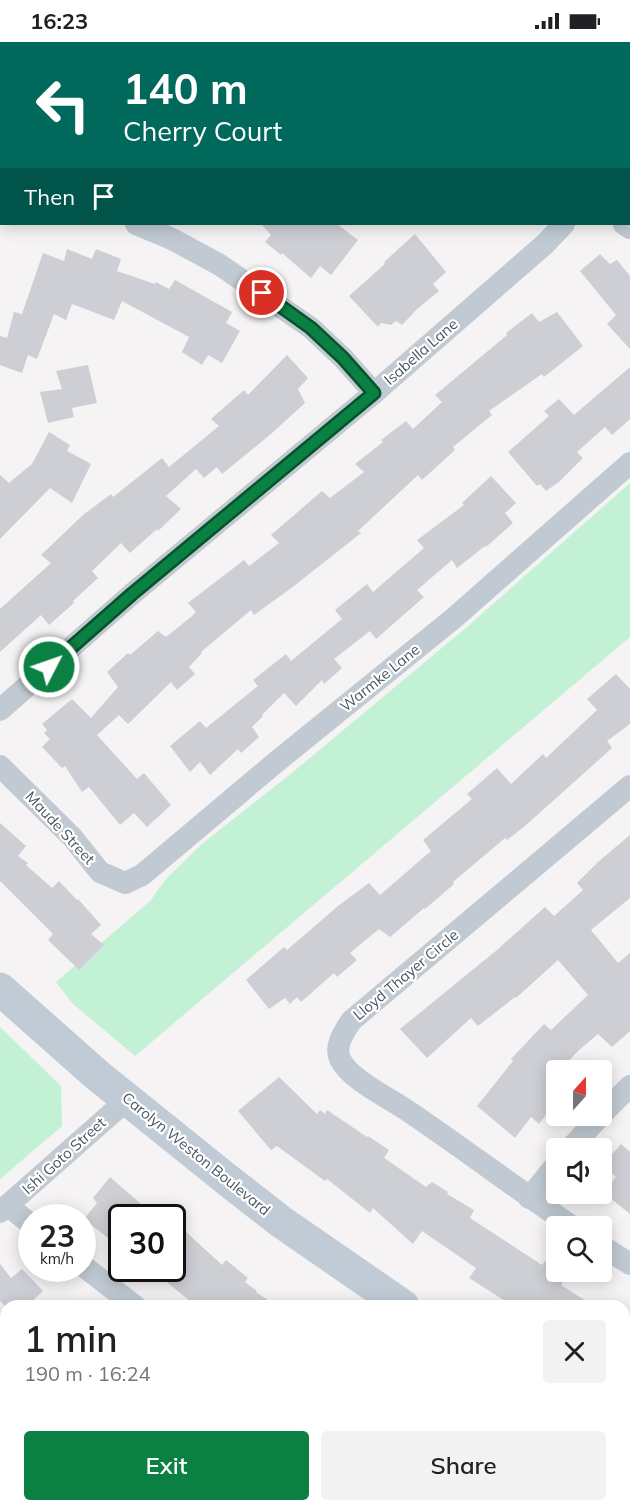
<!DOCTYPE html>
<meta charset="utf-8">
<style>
:root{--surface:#fff;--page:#f2f2f2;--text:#202124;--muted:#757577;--accent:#0b8043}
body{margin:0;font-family:Mulish,sans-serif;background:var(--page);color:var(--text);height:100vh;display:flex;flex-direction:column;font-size:22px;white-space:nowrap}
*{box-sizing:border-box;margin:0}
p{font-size:20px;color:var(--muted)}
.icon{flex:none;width:33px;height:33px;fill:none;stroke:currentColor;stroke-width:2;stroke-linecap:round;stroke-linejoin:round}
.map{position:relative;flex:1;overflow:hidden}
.drawer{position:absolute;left:0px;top:1258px;width:630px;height:212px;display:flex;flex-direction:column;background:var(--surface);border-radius:18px 18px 0 0;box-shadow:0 3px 15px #0003}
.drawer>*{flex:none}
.guide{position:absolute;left:0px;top:0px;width:630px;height:183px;box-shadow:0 3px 15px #0003;background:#00695c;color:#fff;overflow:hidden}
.needle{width:39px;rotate:21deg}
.fabs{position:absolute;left:546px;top:1018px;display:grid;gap:12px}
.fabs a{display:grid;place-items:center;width:66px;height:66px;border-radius:6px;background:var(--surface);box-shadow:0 3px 15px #0003;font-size:30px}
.speed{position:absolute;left:18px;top:1162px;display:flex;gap:12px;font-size:30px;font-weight:700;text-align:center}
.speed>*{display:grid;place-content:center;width:78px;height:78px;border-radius:50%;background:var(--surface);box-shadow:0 3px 15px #0003;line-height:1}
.speed small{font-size:15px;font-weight:400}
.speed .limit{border:3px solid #111;border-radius:9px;background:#fff;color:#111}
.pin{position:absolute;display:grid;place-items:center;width:51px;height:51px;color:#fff;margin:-26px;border:3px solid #fff;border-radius:50%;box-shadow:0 2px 6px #0007}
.me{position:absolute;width:66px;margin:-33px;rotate:49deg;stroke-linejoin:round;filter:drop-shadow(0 0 4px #0008)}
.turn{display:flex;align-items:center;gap:21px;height:126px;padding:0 24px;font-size:27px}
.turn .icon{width:78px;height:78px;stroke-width:2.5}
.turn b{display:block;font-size:42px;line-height:51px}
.then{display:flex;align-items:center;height:57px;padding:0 24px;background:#0003;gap:12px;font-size:22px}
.round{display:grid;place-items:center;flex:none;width:63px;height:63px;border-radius:6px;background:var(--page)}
.summary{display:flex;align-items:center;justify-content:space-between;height:102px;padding:0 24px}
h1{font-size:36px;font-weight:600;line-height:45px}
.primary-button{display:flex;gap:12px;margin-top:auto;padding:12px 24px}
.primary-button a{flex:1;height:69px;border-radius:6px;background:var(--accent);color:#fff;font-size:24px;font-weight:600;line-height:69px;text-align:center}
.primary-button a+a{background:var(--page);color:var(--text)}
.status{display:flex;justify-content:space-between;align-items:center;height:42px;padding:0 30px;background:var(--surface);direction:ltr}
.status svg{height:16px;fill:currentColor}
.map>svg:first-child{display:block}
.green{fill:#c3f1d5}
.building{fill:#cdcfd5}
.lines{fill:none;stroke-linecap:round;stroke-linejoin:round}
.street{stroke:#c1cad2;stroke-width:22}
.secondary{stroke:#c1cbd6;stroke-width:33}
.route-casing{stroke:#07532c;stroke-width:15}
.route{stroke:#0b8043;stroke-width:10}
.labels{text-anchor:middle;stroke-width:4.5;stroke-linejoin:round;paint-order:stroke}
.street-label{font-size:15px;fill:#4a5661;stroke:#fff}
</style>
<div class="status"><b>16:23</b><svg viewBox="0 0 49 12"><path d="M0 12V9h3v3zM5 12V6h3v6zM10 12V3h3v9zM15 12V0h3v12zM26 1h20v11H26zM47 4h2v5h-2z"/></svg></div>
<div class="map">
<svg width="630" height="1469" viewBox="0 0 630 1469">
<rect width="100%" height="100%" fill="#f5f3f3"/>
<g class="green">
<polygon points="630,441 630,595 135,1014 72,961 56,940 150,859 166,837 203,801 293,730 467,585"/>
<polygon points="0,985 61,1044 62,1084 0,1137"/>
</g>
<g class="building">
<polygon points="261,182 337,182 358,198 331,233 320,224 311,236 282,211 281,213 265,200 271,193"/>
<polygon points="415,192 446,230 433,242 439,249 417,267 402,283 396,279 391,283 381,281 378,285 349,254 385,222 384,220"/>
<polygon points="67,207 92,217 96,207 121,217 117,229 155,242 156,240 169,247 175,238 232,270 226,281 240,289 222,321 208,313 202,323 182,310 189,295 122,259 114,278 72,262 66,278 54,272 37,317 28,313 22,331 0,323 0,294 7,296 14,270 22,272 43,211 64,219"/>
<polygon points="600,212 610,222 617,218 630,234 630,307 607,282 616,273 580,229"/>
<polygon points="557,270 583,304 544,335 542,332 489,369 492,373 453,405 455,408 422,438 418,433 358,489 361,491 294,544 254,573 251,568 201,610 202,611 189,625 195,632 177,648 171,640 128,682 119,673 97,693 137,737 144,731 171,763 147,785 134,771 120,783 89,745 82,750 65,724 62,726 42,705 50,697 44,691 47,688 42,682 72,657 91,676 118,645 107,630 128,611 130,613 158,589 166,595 191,575 196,570 188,561 244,518 249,524 279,501 271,493 322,449 330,456 364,430 355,422 383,400 381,398 406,379 413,387 442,360 435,353 507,293 506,291 532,271 539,280"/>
<polygon points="287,313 308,336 298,347 305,361 271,392 222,432 217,425 204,436 196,427 166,454 181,467 158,489 157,487 130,511 121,501 92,529 98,536 73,559 74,561 49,583 41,573 0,610 0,567 51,521 41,513 83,473 111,452 113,455 162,416 169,425 219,384 211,377 244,348 248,353"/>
<polygon points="88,323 97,361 72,366 74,375 48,381 40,350 62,347 56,329"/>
<polygon points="630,325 630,377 612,393 605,385 577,410 583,416 559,440 546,449 540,442 537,444 508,410 549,374 544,369 559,357 574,373"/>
<polygon points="49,390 70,403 67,409 91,422 72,461 50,446 0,497 0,433 9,441 32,422"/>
<polygon points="491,434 516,461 505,471 513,481 486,505 485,504 457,526 452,518 417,548 424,555 376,597 370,589 334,617 342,626 324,642 322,638 296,664 284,651 262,673 263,674 252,685 259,695 241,711 238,707 210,733 200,720 190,730 170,704 200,679 206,686 258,644 253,638 286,612 291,619 342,577 335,568 367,542 373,550 424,506 417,498 464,463 462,461"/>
<polygon points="616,632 630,647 630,682 607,699 612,706 525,784 507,798 505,796 453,840 454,842 425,867 424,866 390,895 379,887 350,911 357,918 337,935 334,931 301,960 297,955 290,962 285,956 269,967 246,938 284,905 287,908 338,864 369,841 380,853 431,809 423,798 472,757 467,752 497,726 511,742 543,712 546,716 597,668 587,657"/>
<polygon points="0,781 26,804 18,814 28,821 26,823 52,846 59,839 77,858 78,857 101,883 91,892 104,903 79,928 48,898 53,892 0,839"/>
<polygon points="630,793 630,856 591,888 618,921 630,911 630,989 612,1005 598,992 579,1008 559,1029 556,1029 556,1060 539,1082 531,1075 515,1096 477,1064 513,1019 511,1017 544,982 551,988 588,953 558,918 516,956 515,955 478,984 471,976 427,1016 400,987 497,908 545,865 554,874 583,848 577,841 598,820"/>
<polygon points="279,1035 317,1072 320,1068 325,1072 327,1068 367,1095 368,1094 389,1108 384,1116 426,1145 432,1140 448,1150 447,1152 474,1168 470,1176 542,1223 546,1218 556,1225 556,1230 564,1230 567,1232 561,1243 594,1264 513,1264 469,1236 476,1226 422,1189 413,1202 373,1166 370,1171 327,1137 325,1139 277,1104 271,1108 238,1069"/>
<polygon points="621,1102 630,1110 630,1172 604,1151 616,1135 603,1123"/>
<polygon points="110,1135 157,1176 122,1176 122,1207 84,1177 97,1161 93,1156"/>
<polygon points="172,1177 222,1223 226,1218 248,1236 245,1240 257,1249 256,1250 277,1264 196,1264 151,1227 172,1227"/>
<polygon points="0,1222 11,1236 22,1227 43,1249 27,1264 5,1264 0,1259"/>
</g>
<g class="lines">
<g class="street">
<polyline points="299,0 303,2"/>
<polyline points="136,182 172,197 220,223 311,286 343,316 374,351"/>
<polyline points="624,182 630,186"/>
<polyline points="0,668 132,552 374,351 545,202 564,182"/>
<polyline points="0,724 72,795 100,830 125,841 142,833 275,721 454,576 630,421"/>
<polyline points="602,1072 630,1044"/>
<polyline points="570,1107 600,1074"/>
<polyline points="529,1156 556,1123"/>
<polyline points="8,1164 32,1183"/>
<polyline points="0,1170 128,1057"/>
<path d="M573 1185C517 1147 464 1107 408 1069 389 1056 349 1037 340 1017 334 1004 344 990 351 979L630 744"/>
<polyline points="602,1204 630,1222"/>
<polyline points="82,1223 135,1264"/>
<polyline points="410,1464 418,1469"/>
<polyline points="16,1469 22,1464"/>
</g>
<g class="secondary">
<polyline points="0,947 97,1033 225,1136 280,1179 403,1264"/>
<polyline points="624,1413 630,1416"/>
</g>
</g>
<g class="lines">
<defs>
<polyline id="route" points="49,625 132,552 374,351 343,316 311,286 262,251"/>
</defs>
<use href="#route" class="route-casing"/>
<use href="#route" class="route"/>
</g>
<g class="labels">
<g class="street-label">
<text transform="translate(421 310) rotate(-41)" y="5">Isabella Lane</text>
<text transform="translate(380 636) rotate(-39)" y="5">Warmke Lane</text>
<text transform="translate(60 786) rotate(47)" y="5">Maude Street</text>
<text transform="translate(406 933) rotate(-40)" y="5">Lloyd Thayer Circle</text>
<text transform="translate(196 1112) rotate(39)" y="5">Carolyn Weston Boulevard</text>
<text transform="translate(64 1114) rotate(-42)" y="5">Ishi Goto Street</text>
</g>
</g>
</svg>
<div class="fabs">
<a><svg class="needle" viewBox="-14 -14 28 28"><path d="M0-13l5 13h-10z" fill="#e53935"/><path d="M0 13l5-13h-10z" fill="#757577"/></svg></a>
<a><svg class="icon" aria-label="sound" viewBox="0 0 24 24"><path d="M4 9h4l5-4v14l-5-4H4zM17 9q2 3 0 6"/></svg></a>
<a><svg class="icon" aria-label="search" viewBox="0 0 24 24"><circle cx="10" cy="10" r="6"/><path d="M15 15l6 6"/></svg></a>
</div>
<div class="speed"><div>23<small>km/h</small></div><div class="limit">30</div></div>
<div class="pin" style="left:262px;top:251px;background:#d93025"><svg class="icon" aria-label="arrive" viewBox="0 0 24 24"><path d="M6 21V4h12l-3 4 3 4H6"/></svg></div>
<svg class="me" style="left:49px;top:625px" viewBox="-20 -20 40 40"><circle r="17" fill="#0b8043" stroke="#fff" stroke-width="3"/><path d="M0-11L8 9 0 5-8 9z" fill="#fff"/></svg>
<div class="guide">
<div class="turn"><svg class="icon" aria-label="left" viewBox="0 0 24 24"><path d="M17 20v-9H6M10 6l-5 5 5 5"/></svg><div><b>140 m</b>Cherry Court</div></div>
<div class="then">Then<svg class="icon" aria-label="arrive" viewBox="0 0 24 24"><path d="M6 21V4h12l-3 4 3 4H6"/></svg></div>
</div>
<section class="drawer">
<div class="summary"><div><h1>1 min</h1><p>190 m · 16:24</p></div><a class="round"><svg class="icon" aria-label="close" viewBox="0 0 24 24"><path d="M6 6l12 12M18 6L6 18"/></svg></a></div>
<div class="primary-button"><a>Exit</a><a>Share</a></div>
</section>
</div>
